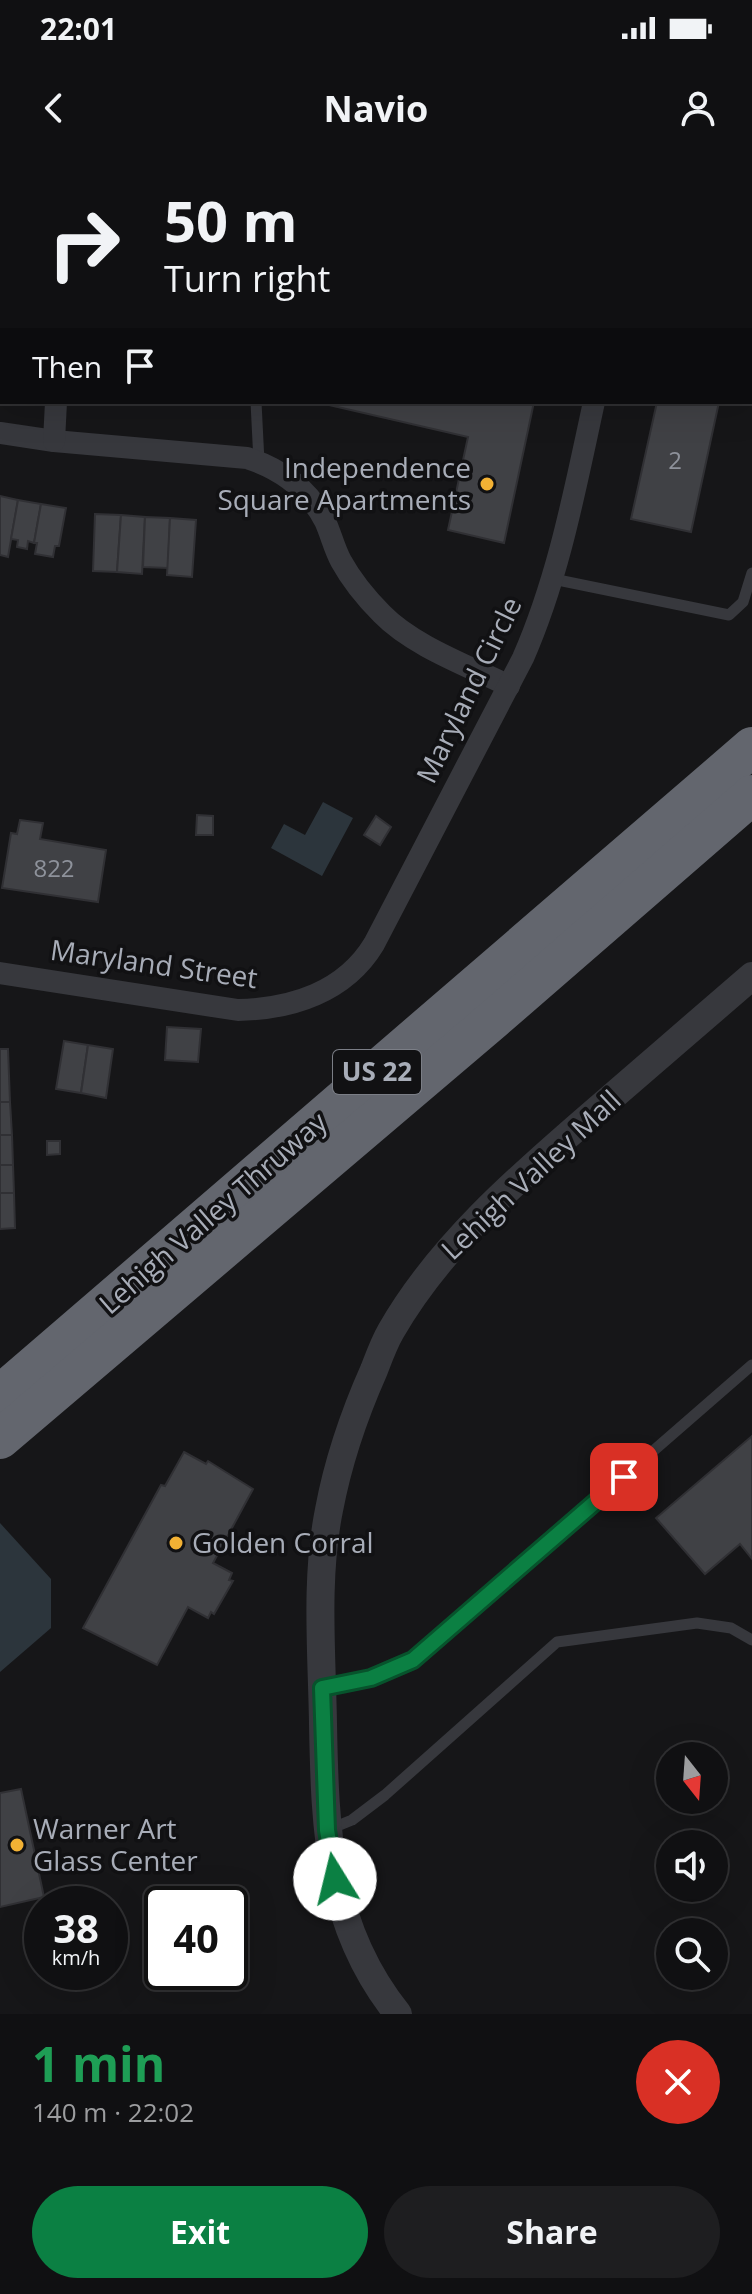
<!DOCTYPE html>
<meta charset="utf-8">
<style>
:root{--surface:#101012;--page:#1e1e20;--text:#f1f3f6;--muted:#9c9d9f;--line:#303032;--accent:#0b8043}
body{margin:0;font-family:"Open Sans",sans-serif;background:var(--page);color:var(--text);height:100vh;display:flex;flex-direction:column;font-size:30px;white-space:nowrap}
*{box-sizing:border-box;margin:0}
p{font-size:26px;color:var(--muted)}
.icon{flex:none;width:44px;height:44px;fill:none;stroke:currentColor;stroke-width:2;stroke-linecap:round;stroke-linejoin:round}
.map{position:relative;height:1854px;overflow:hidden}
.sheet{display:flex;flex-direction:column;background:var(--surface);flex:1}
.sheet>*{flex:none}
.guide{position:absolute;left:0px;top:0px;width:752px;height:244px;box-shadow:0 8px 32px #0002,0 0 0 2px var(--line);background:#101012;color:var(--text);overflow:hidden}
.needle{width:52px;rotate:163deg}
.fabs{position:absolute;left:656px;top:1582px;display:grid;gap:16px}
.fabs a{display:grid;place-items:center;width:72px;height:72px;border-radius:50%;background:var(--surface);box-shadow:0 8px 32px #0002,0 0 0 2px var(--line);font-size:40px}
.speed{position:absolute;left:24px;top:1726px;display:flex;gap:16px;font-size:40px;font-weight:700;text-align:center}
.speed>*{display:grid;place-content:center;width:104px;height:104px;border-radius:50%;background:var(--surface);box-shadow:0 8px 32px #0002,0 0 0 2px var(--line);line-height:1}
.speed small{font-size:20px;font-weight:400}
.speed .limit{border:4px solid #111;border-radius:12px;background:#fff;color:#111}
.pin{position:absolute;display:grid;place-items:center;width:68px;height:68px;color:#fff;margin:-34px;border-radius:16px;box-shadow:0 4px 12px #0006}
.me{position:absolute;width:88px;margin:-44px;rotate:351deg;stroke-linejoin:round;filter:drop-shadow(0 0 6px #0008)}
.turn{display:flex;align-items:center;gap:28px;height:168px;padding:0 32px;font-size:36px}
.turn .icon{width:104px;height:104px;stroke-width:2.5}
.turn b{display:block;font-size:56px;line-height:68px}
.then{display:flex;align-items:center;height:76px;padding:0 32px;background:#0003;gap:16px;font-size:30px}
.round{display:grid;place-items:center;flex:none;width:84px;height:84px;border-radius:42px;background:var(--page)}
.overview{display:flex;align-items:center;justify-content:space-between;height:136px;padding:0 32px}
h1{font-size:48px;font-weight:700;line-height:60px;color:#1e9e55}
.button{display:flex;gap:16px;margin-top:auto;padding:16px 32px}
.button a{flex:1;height:92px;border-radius:48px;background:var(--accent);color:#fff;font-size:32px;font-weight:700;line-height:92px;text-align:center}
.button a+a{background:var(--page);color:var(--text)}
.status{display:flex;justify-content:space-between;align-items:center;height:56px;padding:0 40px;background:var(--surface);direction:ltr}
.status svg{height:22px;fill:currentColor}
header{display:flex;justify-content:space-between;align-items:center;height:104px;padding:0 32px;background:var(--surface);font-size:36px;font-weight:700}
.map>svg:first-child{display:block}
.water{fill:#2c353c}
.building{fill:#404145;stroke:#303034;stroke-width:2}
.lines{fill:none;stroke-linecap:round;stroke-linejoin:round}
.service{stroke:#37383d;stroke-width:11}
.minor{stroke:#37383d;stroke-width:22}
.tertiary{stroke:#37383d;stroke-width:28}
.motorway{stroke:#63666e;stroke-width:40}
.route-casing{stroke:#07532c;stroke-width:20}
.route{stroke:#0b8043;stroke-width:14}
.poi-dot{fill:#f2b134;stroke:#111113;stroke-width:3}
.labels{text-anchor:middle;stroke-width:7;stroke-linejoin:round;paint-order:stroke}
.number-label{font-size:24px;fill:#8e929b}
.shield{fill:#111113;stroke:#7b7e86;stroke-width:2}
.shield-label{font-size:26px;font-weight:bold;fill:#a8adb8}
.poi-label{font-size:28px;fill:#a8adb8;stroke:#111113;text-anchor:start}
.street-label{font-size:28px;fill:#a8adb8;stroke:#111113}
</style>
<div class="status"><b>22:01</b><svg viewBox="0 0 49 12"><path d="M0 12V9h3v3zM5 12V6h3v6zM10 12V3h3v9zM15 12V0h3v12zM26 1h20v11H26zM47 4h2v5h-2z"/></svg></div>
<header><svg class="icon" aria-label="back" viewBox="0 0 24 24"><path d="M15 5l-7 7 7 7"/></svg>Navio<svg class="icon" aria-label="person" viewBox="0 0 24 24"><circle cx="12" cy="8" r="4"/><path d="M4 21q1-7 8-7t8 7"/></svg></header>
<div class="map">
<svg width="752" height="1854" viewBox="0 0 752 1854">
<rect width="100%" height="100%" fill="#161618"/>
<g class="water">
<polygon points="323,642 353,658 322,716 271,688 284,664 305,675"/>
<polygon points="0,1363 51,1419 51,1468 0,1512"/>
</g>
<g class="building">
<polygon points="710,0 752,0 750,104 750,2 710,2"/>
<polygon points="316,242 534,242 504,383 448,370 468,277"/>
<polygon points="657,242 719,242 691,372 631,359"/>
<polygon points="0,336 18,340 8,397 0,395"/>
<polygon points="18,340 41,344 34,383 28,381 27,389 17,387 18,380 11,379"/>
<polygon points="41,344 66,348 59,386 55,386 53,397 35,394 37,383 34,383"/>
<polygon points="95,354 121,355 117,412 93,411"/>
<polygon points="121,355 145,357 142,414 117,412"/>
<polygon points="145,357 170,358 168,408 143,407"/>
<polygon points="170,358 196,360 192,417 167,415"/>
<polygon points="197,655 213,656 213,675 196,675"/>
<polygon points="376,656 391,667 380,685 364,675"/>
<polygon points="20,660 43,663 40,679 106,690 98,742 2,728 11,673 17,674"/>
<polygon points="167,867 201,869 198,902 165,900"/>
<polygon points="64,881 88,885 81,933 56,929"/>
<polygon points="88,885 113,889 106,938 81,933"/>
<polygon points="0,889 8,889 10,942 0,942"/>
<polygon points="0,942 10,942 12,975 0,975"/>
<polygon points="0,975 12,975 13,1005 0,1005"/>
<polygon points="47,981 60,981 60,994 47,995"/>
<polygon points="0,1005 13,1005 14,1033 0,1033"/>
<polygon points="0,1033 14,1033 15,1068 0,1069"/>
<polygon points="752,1276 752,1399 740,1384 705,1414 656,1358"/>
<polygon points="184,1292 206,1304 208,1301 253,1329 213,1403 232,1413 229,1420 233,1421 214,1454 211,1452 208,1458 188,1447 157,1505 83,1468 161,1325 165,1326"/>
<polygon points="21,1629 44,1737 0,1747 0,1633"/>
</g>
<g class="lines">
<g class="service">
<polyline points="245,0 245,2"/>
<polyline points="318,0 318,2"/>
<polyline points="256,242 259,302"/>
<polyline points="553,419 729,455 743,442 752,413"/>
<polyline points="323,1528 371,1518 413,1500 752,1205"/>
<polyline points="330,1669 352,1660 385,1635 557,1482 697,1463 731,1468 752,1480"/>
</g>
<g class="minor">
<polyline points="22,0 22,2"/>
<polyline points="649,2 649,0"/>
<path d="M0 273 54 281 247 298C281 309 308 328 325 361 331 374 334 388 341 401 352 421 366 438 382 454 413 486 469 506 509 526"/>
<polyline points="54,281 56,242"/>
<path d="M0 813 238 850C292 849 345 832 374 784L523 498C559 416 575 329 594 242"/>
</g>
<path class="tertiary" d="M398 1854C328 1767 325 1671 323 1564 322 1494 315 1419 329 1350 338 1302 354 1255 374 1210 379 1197 384 1183 391 1171 439 1087 517 1019 590 956 644 909 698 863 752 816"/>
<g class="motorway">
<polyline points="0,1235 752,587"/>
<polyline points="0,1279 494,859 752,635"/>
</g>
</g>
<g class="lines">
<defs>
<polyline id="route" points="335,1719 327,1670 322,1528 371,1518 413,1500 624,1317"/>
</defs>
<use href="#route" class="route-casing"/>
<use href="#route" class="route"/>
</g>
<g class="poi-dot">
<circle cx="487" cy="324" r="8"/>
<circle cx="176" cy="1383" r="8"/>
<circle cx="17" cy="1685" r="8"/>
</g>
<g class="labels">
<g class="number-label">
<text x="675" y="309">2</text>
<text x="54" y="717">822</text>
</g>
<rect class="shield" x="333" y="890" width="88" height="44" rx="6"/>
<g class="shield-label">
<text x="377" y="921">US 22</text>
</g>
<g class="poi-label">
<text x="471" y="318" text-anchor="end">Independence<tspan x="471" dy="32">Square Apartments</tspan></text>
<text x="192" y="1393">Golden Corral</text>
<text x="33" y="1679">Warner Art<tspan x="33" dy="32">Glass Center</tspan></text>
</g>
<g class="street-label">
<text transform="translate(469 530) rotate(-64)" y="10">Maryland Circle</text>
<text transform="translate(154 804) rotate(8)" y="10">Maryland Street</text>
<text transform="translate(531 1015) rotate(-43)" y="10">Lehigh Valley Mall</text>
<text transform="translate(213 1053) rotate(-41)" y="10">Lehigh Valley Thruway</text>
</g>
</g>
</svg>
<div class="fabs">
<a><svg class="needle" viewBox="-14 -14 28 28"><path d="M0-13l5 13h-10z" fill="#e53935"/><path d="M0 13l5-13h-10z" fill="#9c9d9f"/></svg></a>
<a><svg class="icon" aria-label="sound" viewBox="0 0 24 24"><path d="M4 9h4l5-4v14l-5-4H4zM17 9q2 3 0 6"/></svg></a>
<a><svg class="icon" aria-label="search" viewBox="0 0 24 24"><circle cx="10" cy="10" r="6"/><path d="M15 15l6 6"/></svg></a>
</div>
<div class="speed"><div>38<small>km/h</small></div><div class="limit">40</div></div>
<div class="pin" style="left:624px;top:1317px;background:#d93025"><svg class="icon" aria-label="arrive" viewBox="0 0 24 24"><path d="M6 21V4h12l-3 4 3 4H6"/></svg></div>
<svg class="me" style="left:335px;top:1719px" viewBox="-20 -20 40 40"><circle r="19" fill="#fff"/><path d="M0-13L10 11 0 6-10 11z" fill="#0b8043"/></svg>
<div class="guide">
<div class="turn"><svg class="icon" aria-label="right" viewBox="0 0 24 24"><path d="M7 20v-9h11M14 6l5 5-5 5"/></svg><div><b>50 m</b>Turn right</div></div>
<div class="then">Then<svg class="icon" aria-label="arrive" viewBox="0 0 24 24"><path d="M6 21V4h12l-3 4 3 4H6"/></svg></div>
</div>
</div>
<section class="sheet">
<div class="overview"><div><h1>1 min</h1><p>140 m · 22:02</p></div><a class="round" style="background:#d93025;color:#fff"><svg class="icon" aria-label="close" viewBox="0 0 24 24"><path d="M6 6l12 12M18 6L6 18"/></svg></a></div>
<div class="button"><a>Exit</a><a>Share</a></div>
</section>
